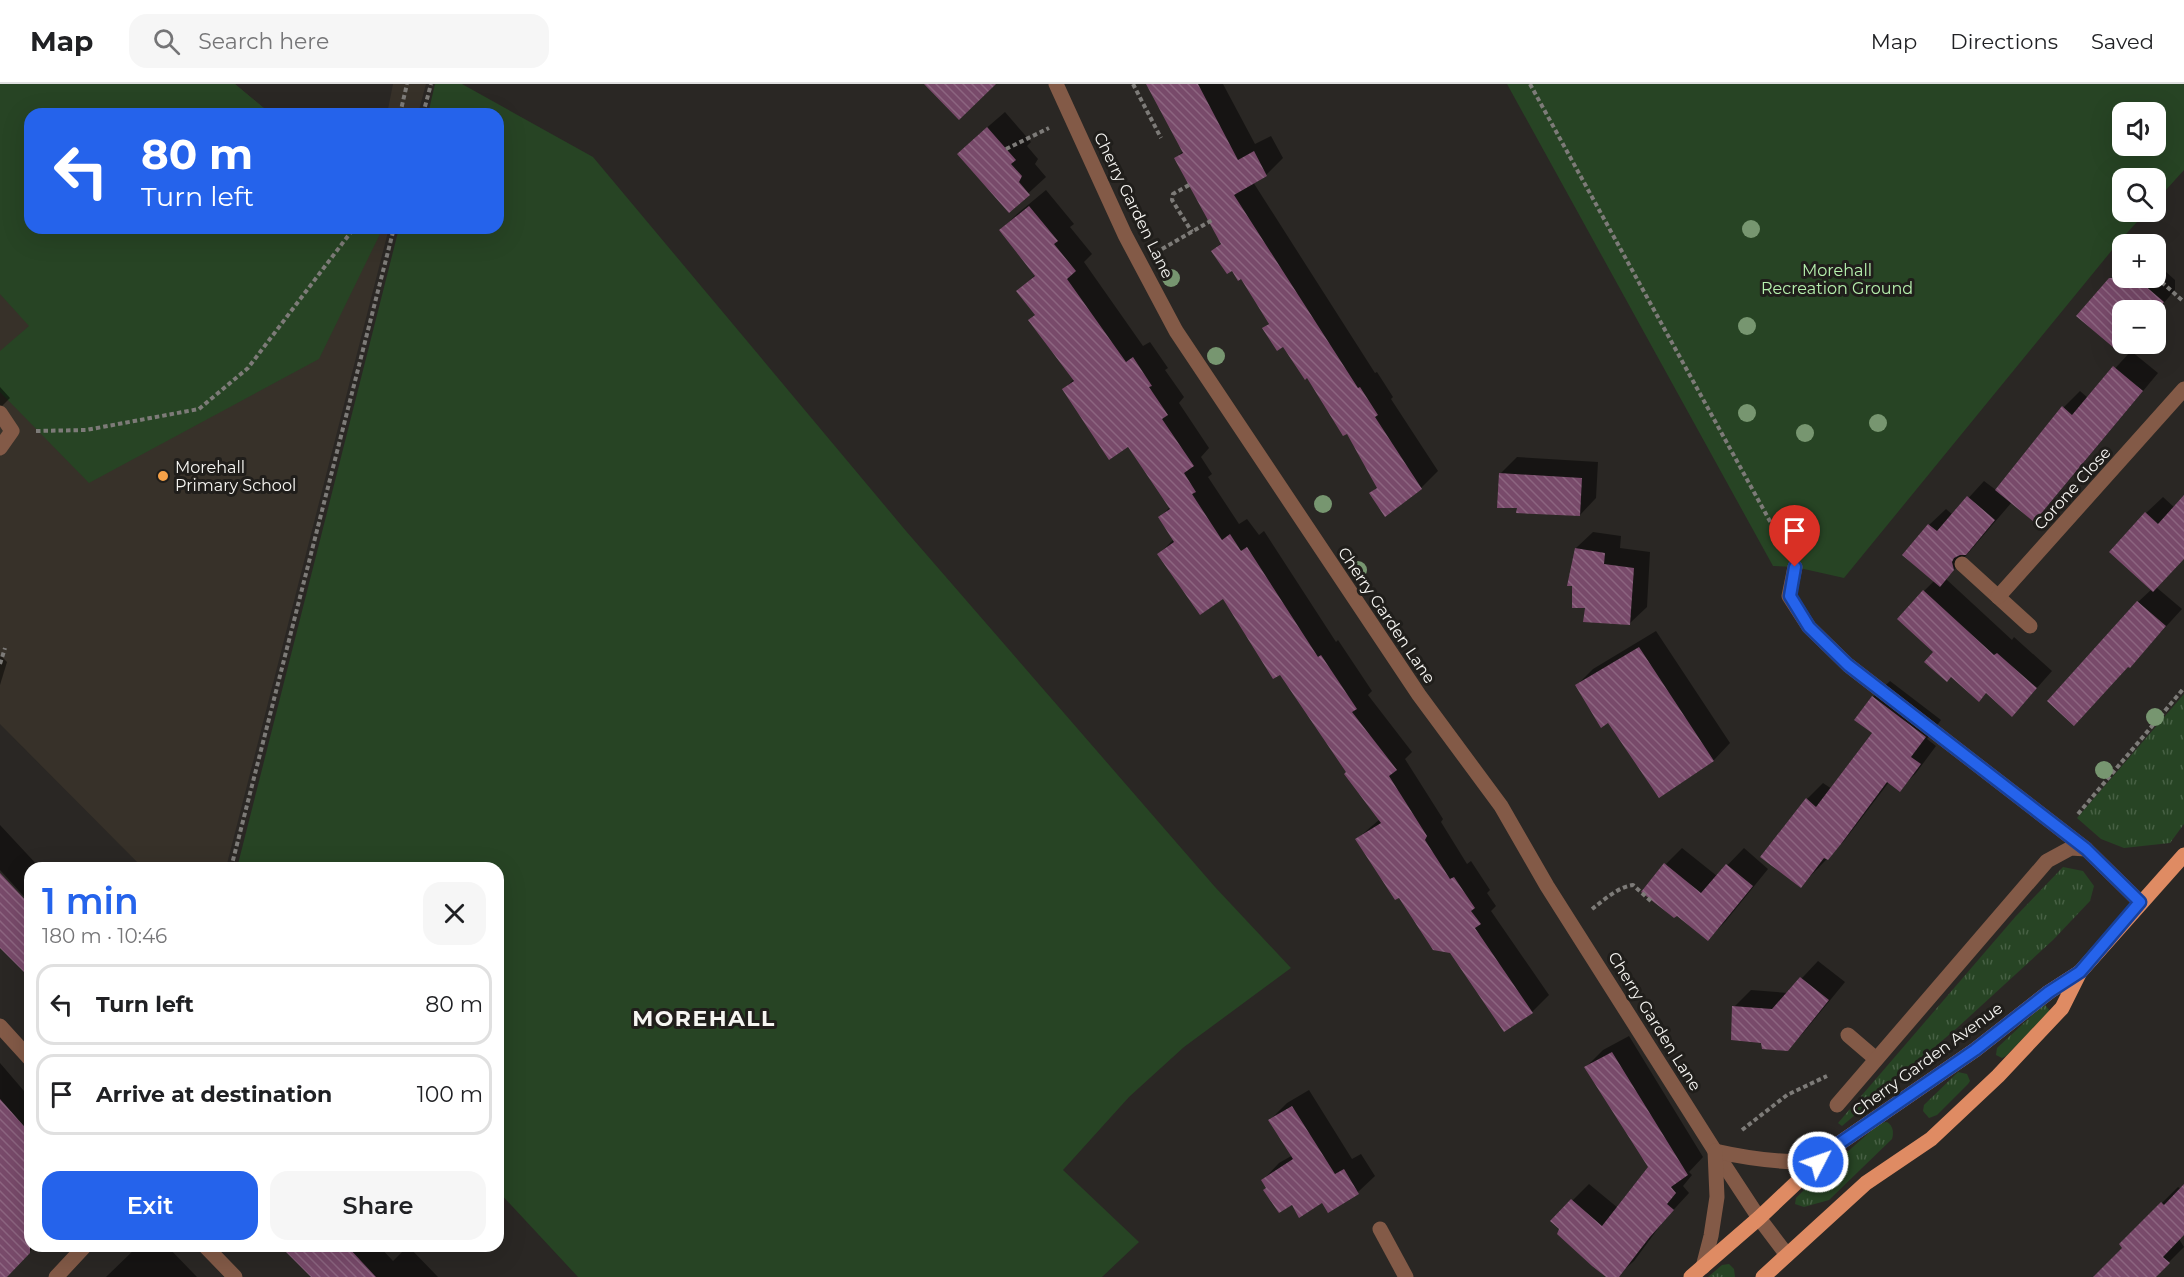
<!DOCTYPE html>
<meta charset="utf-8">
<style>
:root{--surface:#fff;--page:#f6f6f6;--text:#202124;--muted:#757577;--line:#e0e0e0;--accent:#2563eb}
body{margin:0;font-family:Montserrat,sans-serif;background:var(--page);color:var(--text);height:100vh;display:flex;flex-direction:column;font-size:22px;white-space:nowrap}
*{box-sizing:border-box;margin:0}
p{font-size:20px;color:var(--muted)}
.icon{flex:none;width:33px;height:33px;fill:none;stroke:currentColor;stroke-width:2;stroke-linecap:round;stroke-linejoin:round}
.map{position:relative;flex:1;overflow:hidden}
.side{position:absolute;left:24px;top:778px;width:480px;height:390px;display:flex;flex-direction:column;background:var(--surface);border-radius:18px;box-shadow:0 6px 24px #0002}
.side>*{flex:none}
.banner{position:absolute;left:24px;top:24px;width:480px;height:126px;border-radius:18px;box-shadow:0 6px 24px #0002;background:#2563eb;color:#fff;overflow:hidden}
.controls{position:absolute;left:2112px;top:18px;display:grid;gap:12px}
.controls a{display:grid;place-items:center;width:54px;height:54px;border-radius:12px;background:var(--surface);box-shadow:0 6px 24px #0002;font-size:30px}
.pin{position:absolute;display:grid;place-items:center;width:51px;height:51px;color:#fff;margin:-62px -26px;border-radius:50% 50% 50% 0;rotate:-45deg;box-shadow:0 0 6px #0007}
.pin .icon{rotate:45deg}
.me{position:absolute;width:66px;margin:-33px;rotate:49deg;stroke-linejoin:round;filter:drop-shadow(0 0 4px #0008)}
.turn{display:flex;align-items:center;gap:21px;height:126px;padding:0 18px;font-size:27px}
.turn .icon{width:78px;height:78px;stroke-width:2.5}
.turn b{display:block;font-size:42px;line-height:51px}
.round{display:grid;place-items:center;flex:none;width:63px;height:63px;border-radius:18px;background:var(--page)}
.summary{display:flex;align-items:center;justify-content:space-between;height:102px;padding:0 18px}
h1{font-size:36px;font-weight:600;line-height:45px;color:var(--accent)}
.cta{display:flex;gap:12px;margin-top:auto;padding:12px 18px}
.cta a{flex:1;height:69px;border-radius:18px;background:var(--accent);color:#fff;font-size:24px;font-weight:600;line-height:69px;text-align:center}
.cta a+a{background:var(--page);color:var(--text)}
ul{padding:0;list-style:none}
li{display:flex;align-items:center;gap:18px;height:81px;margin:0 12px 9px;padding:0 6px;border:3px solid var(--line);border-radius:18px}
li div{flex:1}
li b{display:block;font-size:22px}
li em{font-style:normal}
header{display:flex;align-items:center;gap:36px;box-sizing:border-box;height:84px;padding:0 30px;background:var(--surface);border-bottom:2px solid var(--line)}
header strong{font-size:28px}
nav{display:flex;gap:33px;margin-inline-start:auto;font-size:21px}
.search{width:420px;height:54px;background:var(--page);display:flex;align-items:center;gap:15px;box-sizing:border-box;padding:0 21px;border-radius:18px;color:var(--muted);font-size:22px}
.map>svg:first-child{display:block}
.built{fill:#373129}
.grass{fill:url(#grass-tufts)}
.park{fill:#274424;fill-rule:evenodd}
.shadow{fill:#0007}
.building{fill:url(#building-back-hatch)}
.lines{fill:none;stroke-linecap:round;stroke-linejoin:round}
.path{stroke:#7d7b78;stroke-width:4;stroke-dasharray:4.5 3;stroke-linecap:butt}
.lane{stroke:#835a47;stroke-width:15}
.street{stroke:#835a47;stroke-width:15}
.primary{stroke:#df8b63;stroke-width:15}
.tree{fill:#779670}
.route-casing{stroke:#184099;stroke-width:15}
.route{stroke:#2563eb;stroke-width:10}
.poi-dot{fill:#f7a248;stroke:#201e1b;stroke-width:2}
.labels{text-anchor:middle;stroke-width:6;stroke-linejoin:round;paint-order:stroke}
.street-label{font-size:16px;fill:#f6f5f2;stroke:#201e1b}
.park-label{font-size:16px;fill:#b6f0ae;stroke:#201e1b}
.poi-label{font-size:16px;fill:#f6f5f2;stroke:#201e1b;text-anchor:start}
.district-label{font-size:22px;font-weight:bold;letter-spacing:1.5px;fill:#f6f5f2;stroke:#201e1b}
</style>
<header>
<strong>Map</strong>
<div class="search"><svg class="icon" aria-label="search" viewBox="0 0 24 24"><circle cx="10" cy="10" r="6"/><path d="M15 15l6 6"/></svg>Search here</div>
<nav><a>Map</a><a>Directions</a><a>Saved</a></nav>
</header>
<div class="map">
<svg width="2184" height="1193" viewBox="0 0 2184 1193">
<defs>
<pattern id="grass-tufts" width="24" height="20" patternUnits="userSpaceOnUse" patternTransform="scale(1.5)"><rect width="24" height="20" fill="#274424"/><path d="M3 7l-1-3M5 7V3M7 7l1-3M15 17l-1-3M17 17v-4M19 17l1-3" fill="none" stroke="#476044"/></pattern>
<pattern id="building-back-hatch" width="6" height="6" patternUnits="userSpaceOnUse" patternTransform="scale(1.5)"><rect width="6" height="6" fill="#784a6a"/><path d="M-1 5l2 2M0 0l6 6M5-1l2 2" fill="none" stroke="#8c6580"/></pattern>
</defs>
<rect width="100%" height="100%" fill="#2a2724"/>
<g class="built">
<polygon points="0,0 235,0 271,30 30,30 30,144 389,144 226,784 143,784 0,640"/>
<polygon points="393,0 426,0 418,30 387,30"/>
</g>
<g class="grass">
<polygon points="2184,610 2184,740 2170,759 2124,764 2101,755 2077,734"/>
<polygon points="2063,783 2083,787 2094,802 2090,817 2053,856 1957,944 1842,1042 1838,1039 2016,832"/>
<polygon points="2045,921 2050,927 2006,972 2002,974 1996,971 1997,964 2041,923"/>
<polygon points="1958,988 1967,990 1970,997 1968,1000 1937,1031 1929,1034 1923,1027 1924,1021"/>
<path d="M1887 1038C1893 1042 1894 1048 1892 1055L1829 1116 1804 1123 1795 1120 1796 1114 1802 1108 1880 1039Z"/>
<polygon points="1729,1180 1734,1185 1735,1193 1708,1193 1722,1181"/>
</g>
<g class="park">
<polygon points="0,0 235,0 271,30 30,30 30,144 380,144 381,148 319,275 89,399 0,308 0,267 29,242 0,210"/>
<polygon points="435,0 462,0 593,73 906,447 1215,803 1291,884 1184,963 1129,1013 1063,1086 1139,1158 1102,1193 578,1193 498,1107 498,784 237,784 399,144 498,144 498,30 428,30"/>
<path d="M1507 0H2184V86L2156 117V94H2122V128H2146L2117 160 1844 494 1795 483 1773 482ZM2122 28H2156V62H2122Z"/>
</g>
<g class="shadow">
<polygon points="1147,0 1223,0 1255,60 1271,52 1283,74 1266,91 1253,98 1375,289 1377,288 1393,313 1391,315 1438,387 1421,404 1371,409 1378,402 1348,348 1284,261 1264,244 1270,238 1241,193 1213,167 1222,158 1176,74 1183,67"/>
<polygon points="1005,28 1031,58 1027,62 1038,75 1035,80 1046,93 1009,127 976,53"/>
<polygon points="1046,106 1074,140 1070,143 1092,170 1084,178 1143,262 1150,258 1168,284 1165,286 1184,313 1179,319 1209,364 1201,373 1212,390 1208,393 1239,440 1247,435 1259,451 1264,447 1336,558 1338,556 1372,607 1368,611 1412,668 1405,675 1443,735 1441,738 1467,780 1471,777 1490,806 1487,809 1496,822 1491,827 1549,911 1532,928 1451,868 1400,811 1357,755 1380,735 1280,589 1223,513 1159,470 1174,455 1160,433 1170,423 1129,360 1064,305 1074,295 1036,230 1018,208 1036,190 1001,146 1017,130"/>
<polygon points="2156,179 2175,196 2175,206 2156,228 2156,226 2122,226 2122,260 2127,260 2120,267 2078,232 2122,182 2122,194 2156,194"/>
<polygon points="2131,267 2158,289 2050,419 2034,436 2012,418 1946,495 2012,556 2014,553 2052,587 2028,614 1986,608 1951,592 1935,568 1924,507 1935,496 1929,441 1946,425 1953,431 1984,397 1996,406 2064,323 2080,307 2088,314"/>
<polygon points="0,303 10,314 0,324"/>
<polygon points="1517,373 1598,378 1596,414 1580,431 1518,423 1500,390"/>
<polygon points="2163,413 2175,424 2184,414 2184,474 2156,503 2182,525 2130,582 2138,518 2152,505 2146,429"/>
<polygon points="1593,448 1621,452 1620,464 1650,468 1647,523 1630,539 1586,522 1576,464"/>
<polygon points="1656,547 1730,659 1714,676 1660,712 1609,637 1577,601 1593,585"/>
<polygon points="0,571 7,578 0,601"/>
<polygon points="1890,597 1941,636 1927,655 1936,662 1916,689 1899,706 1889,698 1844,757 1801,802 1807,715 1823,699 1832,705 1874,648 1873,613"/>
<polygon points="0,741 40,784 30,784 30,819 0,786"/>
<polygon points="1682,764 1717,792 1744,764 1768,785 1725,838 1708,855 1666,780"/>
<polygon points="1818,877 1845,898 1804,948 1787,965 1763,957 1734,923 1751,906 1788,909"/>
<polygon points="1629,952 1703,1073 1689,1088 1692,1091 1683,1102 1689,1109 1665,1135 1634,1177 1616,1193 1552,1137 1589,1100 1618,1124 1650,1083 1586,983 1603,966"/>
<polygon points="0,979 30,1014 30,1162 35,1162 5,1193 0,1193"/>
<polygon points="1309,1006 1352,1075 1361,1070 1375,1092 1358,1108 1328,1127 1322,1117 1292,1119 1267,1103 1263,1096 1279,1079 1293,1071 1270,1036 1287,1019"/>
<polygon points="2178,1103 2181,1105 2184,1103 2184,1150 2179,1155 2184,1163 2154,1193 2096,1193 2124,1164 2121,1160"/>
<polygon points="41,1162 51,1162 46,1168"/>
<polygon points="138,1162 167,1162 197,1193 106,1193"/>
<polygon points="280,1162 379,1162 393,1177 408,1162 438,1193 312,1193"/>
</g>
<g class="building">
<polygon points="924,0 996,0 959,36"/>
<polygon points="1146,0 1198,0 1238,76 1254,67 1267,92 1234,111 1358,304 1360,303 1378,331 1375,333 1422,405 1385,433 1369,409 1377,404 1347,350 1343,352 1307,294 1305,296 1283,263 1277,267 1262,244 1269,240 1241,195 1238,197 1232,187 1227,190 1211,167 1221,160 1174,74 1183,69"/>
<polygon points="987,43 1016,76 1011,80 1022,92 1019,98 1030,111 1009,129 957,70"/>
<polygon points="1029,122 1058,157 1054,160 1076,187 1067,195 1126,278 1133,273 1152,302 1149,303 1168,331 1162,335 1194,382 1184,389 1196,408 1192,410 1222,456 1230,450 1241,467 1247,463 1318,573 1321,571 1357,625 1352,628 1397,686 1389,692 1427,752 1425,756 1450,795 1454,793 1475,824 1471,827 1481,840 1475,844 1533,929 1504,948 1450,869 1433,866 1399,814 1395,816 1355,755 1381,739 1344,690 1346,688 1280,591 1273,595 1223,515 1200,531 1157,470 1174,458 1158,433 1170,425 1128,363 1109,376 1062,305 1074,297 1028,236 1035,231 1016,207 1035,192 999,146"/>
<polygon points="2109,194 2136,194 2164,218 2156,228 2156,226 2122,226 2122,260 2128,260 2120,269 2076,232"/>
<polygon points="2113,282 2143,307 2034,438 1995,406 2062,322 2072,331"/>
<polygon points="1499,389 1582,394 1580,432 1516,429 1517,424 1497,424"/>
<polygon points="2184,411 2184,475 2153,508 2109,468 2145,428 2158,440"/>
<polygon points="1967,412 1995,436 1966,471 1960,471 1954,474 1952,478 1954,486 1940,503 1902,471 1928,440 1937,447"/>
<polygon points="1575,464 1605,469 1604,480 1634,484 1630,541 1583,538 1585,524 1572,524 1572,502 1567,502"/>
<polygon points="1923,506 1994,571 1997,569 2037,604 2012,633 1986,609 1979,618 1951,593 1947,598 1924,578 1933,568 1897,535"/>
<polygon points="2137,517 2166,542 2130,584 2128,583 2074,642 2047,617"/>
<polygon points="1639,563 1714,677 1659,714 1608,639 1601,644 1575,601"/>
<polygon points="1872,612 1926,653 1911,673 1921,680 1900,708 1887,698 1841,760 1828,776 1824,774 1801,804 1760,773 1806,714 1816,723 1872,649 1854,636"/>
<polygon points="1664,779 1701,809 1726,780 1753,802 1708,857 1677,832 1674,834 1641,808"/>
<polygon points="0,789 30,821 30,894 0,864"/>
<polygon points="1800,893 1829,916 1788,967 1762,965 1761,959 1731,956 1732,922 1772,925"/>
<polygon points="1612,968 1688,1091 1671,1103 1676,1109 1667,1120 1674,1126 1649,1154 1619,1193 1606,1193 1592,1182 1557,1150 1559,1145 1550,1137 1571,1115 1602,1142 1648,1083 1584,983"/>
<polygon points="0,1015 30,1049 30,1169 7,1193 0,1193"/>
<polygon points="1292,1022 1335,1090 1344,1085 1359,1110 1328,1129 1322,1119 1299,1134 1292,1121 1279,1129 1263,1106 1266,1104 1261,1096 1293,1075 1268,1036"/>
<polygon points="2184,1100 2184,1151 2163,1173 2170,1179 2156,1193 2093,1193 2122,1164 2119,1160 2161,1118 2164,1121"/>
<polygon points="280,1162 347,1162 376,1193 311,1193"/>
</g>
<g class="lines">
<g class="path">
<polyline points="1133,0 1161,54"/>
<polyline points="1530,0 1783,461"/>
<polyline points="400,30 407,0"/>
<polyline points="423,30 431,0"/>
<polyline points="1006,65 1049,44"/>
<polyline points="1189,101 1173,110 1172,116 1192,148"/>
<polyline points="2117,160 2122,165"/>
<polyline points="1162,165 1214,135"/>
<polyline points="2156,193 2184,218"/>
<polyline points="36,347 86,346 199,325 248,284 354,144"/>
<polyline points="0,580 5,564"/>
<polyline points="2078,730 2184,604"/>
<polyline points="231,784 394,144"/>
<path d="M1592 825C1604 816 1618 803 1633 801L1653 819"/>
<polyline points="1742,1046 1787,1011 1827,992"/>
</g>
<g class="lane">
<polyline points="0,329 12,347 0,364"/>
<polyline points="1795,483 1789,512 1809,543 1848,581 2086,765 2140,818"/>
<polyline points="1848,951 1876,975"/>
<polyline points="1837,1021 2047,777 2071,764 2086,765"/>
<polyline points="1380,1145 1406,1193"/>
</g>
<g class="street">
<polyline points="1056,0 1125,151 1176,247 1419,611 1501,722 1547,802 1715,1067 1759,1134 1787,1171"/>
<polyline points="1962,480 2030,542"/>
<polyline points="1998,513 2184,305"/>
<polyline points="0,942 30,975"/>
<path d="M1715 1067C1750 1075 1782 1079 1818 1078"/>
<polyline points="205,1162 235,1193"/>
<polyline points="1703,1183 1711,1152 1717,1113 1715,1067"/>
<polyline points="56,1193 85,1162"/>
</g>
<g class="primary">
<polyline points="1691,1193 1759,1134 1834,1063 1975,966 2049,908 2080,888"/>
<polyline points="1763,1193 1866,1099 1931,1055 1998,992 2062,924 2080,888 2184,771"/>
</g>
</g>
<g class="tree">
<circle cx="1751" cy="145" r="9"/>
<circle cx="1171" cy="194" r="9"/>
<circle cx="1747" cy="242" r="9"/>
<circle cx="1216" cy="272" r="9"/>
<circle cx="1747" cy="329" r="9"/>
<circle cx="1878" cy="339" r="9"/>
<circle cx="1805" cy="349" r="9"/>
<circle cx="1323" cy="420" r="9"/>
<circle cx="1358" cy="486" r="9"/>
<circle cx="2155" cy="633" r="9"/>
<circle cx="2104" cy="686" r="9"/>
</g>
<g class="lines">
<defs>
<polyline id="route" points="1795,483 1790,512 1809,543 1848,581 2086,765 2140,818 2080,888 2049,908 1975,966 1834,1063 1818,1078"/>
</defs>
<use href="#route" class="route-casing"/>
<use href="#route" class="route"/>
</g>
<circle class="poi-dot" cx="163" cy="392" r="6"/>
<g class="labels">
<g class="street-label">
<text transform="translate(1134 121) rotate(64)" y="6">Cherry Garden Lane</text>
<text transform="translate(2072 404) rotate(-48)" y="6">Corone Close</text>
<text transform="translate(1387 531) rotate(56)" y="6">Cherry Garden Lane</text>
<text transform="translate(1655 937) rotate(58)" y="6">Cherry Garden Lane</text>
<text transform="translate(1927 975) rotate(-36)" y="6">Cherry Garden Avenue</text>
</g>
<g class="park-label">
<text x="1837" y="192">Morehall<tspan x="1837" dy="18">Recreation Ground</tspan></text>
</g>
<g class="poi-label">
<text x="175" y="389">Morehall<tspan x="175" dy="18">Primary School</tspan></text>
</g>
<g class="district-label">
<text x="704" y="942">MOREHALL</text>
</g>
</g>
</svg>
<div class="controls">
<a><svg class="icon" aria-label="sound" viewBox="0 0 24 24"><path d="M4 9h4l5-4v14l-5-4H4zM17 9q2 3 0 6"/></svg></a>
<a><svg class="icon" aria-label="search" viewBox="0 0 24 24"><circle cx="10" cy="10" r="6"/><path d="M15 15l6 6"/></svg></a>
<a>+</a>
<a>−</a>
</div>
<div class="pin" style="left:1795px;top:483px;background:#d93025"><svg class="icon" aria-label="arrive" viewBox="0 0 24 24"><path d="M6 21V4h12l-3 4 3 4H6"/></svg></div>
<svg class="me" style="left:1818px;top:1078px" viewBox="-20 -20 40 40"><circle r="17" fill="#2563eb" stroke="#fff" stroke-width="3"/><path d="M0-11L8 9 0 5-8 9z" fill="#fff"/></svg>
<div class="banner">
<div class="turn"><svg class="icon" aria-label="left" viewBox="0 0 24 24"><path d="M17 20v-9H6M10 6l-5 5 5 5"/></svg><div><b>80 m</b>Turn left</div></div>
</div>
<section class="side">
<div class="summary"><div><h1>1 min</h1><p>180 m · 10:46</p></div><a class="round"><svg class="icon" aria-label="close" viewBox="0 0 24 24"><path d="M6 6l12 12M18 6L6 18"/></svg></a></div>
<ul>
<li><svg class="icon" aria-label="left" viewBox="0 0 24 24"><path d="M17 20v-9H6M10 6l-5 5 5 5"/></svg><div><b>Turn left</b></div><em>80 m</em></li>
<li><svg class="icon" aria-label="arrive" viewBox="0 0 24 24"><path d="M6 21V4h12l-3 4 3 4H6"/></svg><div><b>Arrive at destination</b></div><em>100 m</em></li>
</ul>
<div class="cta"><a>Exit</a><a>Share</a></div>
</section>
</div>
